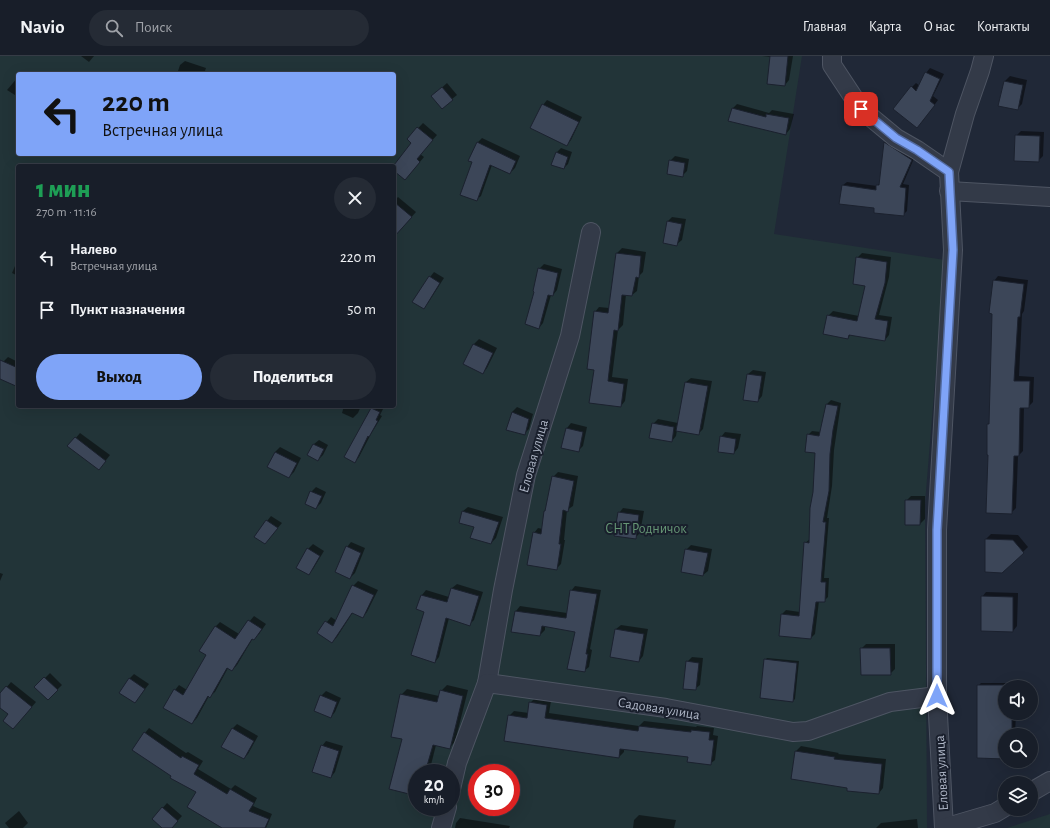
<!DOCTYPE html>
<html lang="ru">
<meta charset="utf-8">
<style>
:root{--surface:#181e29;--page:#252b35;--text:#f1f3f6;--muted:#9fa2a8;--line:#363c46;--accent:#7fa4f8}
body{margin:0;font-family:"Alegreya Sans",sans-serif;background:var(--page);color:var(--text);height:100vh;display:flex;flex-direction:column;font-size:15px;white-space:nowrap}
*{box-sizing:border-box;margin:0}
p{font-size:13px;color:var(--muted)}
.icon{flex:none;width:22px;height:22px;fill:none;stroke:currentColor;stroke-width:2;stroke-linecap:round;stroke-linejoin:round}
.map{position:relative;flex:1;overflow:hidden}
.sheet{position:absolute;left:16px;top:108px;width:380px;height:244px;display:flex;flex-direction:column;background:var(--surface);border-radius:4px;box-shadow:0 4px 16px #0002,0 0 0 1px var(--line)}
.sheet>*{flex:none}
.top-card{position:absolute;left:16px;top:16px;width:380px;height:84px;border-radius:4px;box-shadow:0 4px 16px #0002,0 0 0 1px var(--line);background:#7fa4f8;color:#111;overflow:hidden}
.controls{position:absolute;left:998px;top:624px;display:grid;gap:8px}
.controls a{display:grid;place-items:center;width:40px;height:40px;border-radius:50%;background:var(--surface);box-shadow:0 4px 16px #0002,0 0 0 1px var(--line);font-size:20px}
.speed{position:absolute;left:408px;top:708px;display:flex;gap:8px;font-size:20px;font-weight:700;text-align:center}
.speed>*{display:grid;place-content:center;width:52px;height:52px;border-radius:50%;background:var(--surface);box-shadow:0 4px 16px #0002,0 0 0 1px var(--line);line-height:1}
.speed small{font-size:10px;font-weight:400}
.speed .limit{border:6px solid #d22;background:#fff;color:#111}
.pin{position:absolute;display:grid;place-items:center;width:34px;height:34px;color:#fff;margin:-17px;border-radius:8px;box-shadow:0 2px 6px #0006}
.me{position:absolute;width:44px;margin:-22px;rotate:0deg;stroke-linejoin:round;filter:drop-shadow(0 0 3px #0008)}
.turn{display:flex;align-items:center;gap:14px;height:84px;padding:0 20px;font-size:18px}
.turn .icon{width:52px;height:52px;stroke-width:2.5}
.turn b{display:block;font-size:28px;line-height:34px}
.round{display:grid;place-items:center;flex:none;width:42px;height:42px;border-radius:21px;background:var(--page)}
.head{display:flex;align-items:center;justify-content:space-between;height:68px;padding:0 20px}
h1{font-size:24px;font-weight:800;line-height:30px;color:#1e9e55}
.button{display:flex;gap:8px;margin-top:auto;padding:8px 20px}
.button a{flex:1;height:46px;border-radius:24px;background:var(--accent);color:#111;font-size:16px;font-weight:800;line-height:46px;text-align:center}
.button a+a{background:var(--page);color:var(--text)}
ul{padding:0;list-style:none}
li{display:flex;align-items:center;gap:12px;height:52px;padding:0 20px}
li div{flex:1}
li b{display:block;font-size:15px}
li em{font-style:normal}
header{display:flex;align-items:center;gap:24px;box-sizing:border-box;height:56px;padding:0 20px;background:var(--surface);border-bottom:1px solid var(--line)}
header strong{font-size:19px}
nav{display:flex;gap:22px;margin-inline-start:auto;font-size:14px}
.search{width:280px;height:36px;background:var(--page);display:flex;align-items:center;gap:10px;box-sizing:border-box;padding:0 14px;border-radius:22px;color:var(--muted);font-size:15px}
.map>svg:first-child{display:block}
.green{fill:#223438;fill-rule:evenodd}
.shadow{fill:#0007}
.building{fill:#3c4658;stroke:#1b212e}
.lines{fill:none;stroke-linecap:round;stroke-linejoin:round}
.street-casing{stroke:#4e5563;stroke-width:20}
.street{stroke:#333a48;stroke-width:18}
.route-casing{stroke:#536ba1;stroke-width:10}
.route{stroke:#7fa4f8;stroke-width:7}
.labels{text-anchor:middle;stroke-width:4;stroke-linejoin:round;paint-order:stroke}
.street-label{font-size:14px;fill:#adb5c5;stroke:#191f2c}
.park-label{font-size:14px;fill:#659574;stroke:#191f2c}
</style>
<header>
<strong>Navio</strong>
<div class="search"><svg class="icon" aria-label="search" viewBox="0 0 24 24"><circle cx="10" cy="10" r="6"/><path d="M15 15l6 6"/></svg>Поиск</div>
<nav><a>Главная</a><a>Карта</a><a>О нас</a><a>Контакты</a></nav>
</header>
<div class="map">
<svg width="1050" height="772" viewBox="0 0 1050 772">
<rect width="100%" height="100%" fill="#202837"/>
<g class="green">
<path d="M0 0H802L774 178 945 204 925 447 927 772H0ZM18 18H394V98H18ZM18 110H394V350H18ZM417 717H451V751H417ZM477 717H511V751H477Z"/>
<polygon points="1050,758 1050,772 1007,772"/>
</g>
<g class="shadow">
<polygon points="81,0 94,0 89,6"/>
<polygon points="762,0 793,0 789,24 785,29 771,1"/>
<polygon points="185,5 206,12 204,18 177,18 180,9"/>
<polygon points="930,12 944,18 933,40 938,44 922,66 912,31 916,27 920,30 926,17"/>
<polygon points="1010,20 1027,24 1022,48 1017,53 1000,49 1005,25"/>
<polygon points="18,21 18,41 7,34"/>
<polygon points="447,27 457,39 452,43 437,36"/>
<polygon points="547,44 582,61 571,84 567,89 543,49"/>
<polygon points="737,48 769,57 772,54 794,58 790,73 786,78 732,53"/>
<polygon points="423,67 437,79 420,98 424,101 410,118 394,114 394,111 413,87 408,83"/>
<polygon points="1021,75 1044,76 1043,100 1038,105 1016,80"/>
<polygon points="482,82 520,100 515,112 510,117 492,109 481,140 476,144 473,106 477,87"/>
<polygon points="889,83 915,100 903,128 909,129 907,155 903,159 875,152 843,129 847,126 877,130 881,126 885,86"/>
<polygon points="561,92 572,96 568,108 564,112 556,97"/>
<polygon points="675,100 689,103 687,115 682,120 670,105"/>
<polygon points="398,141 416,156 400,174 394,177 394,145"/>
<polygon points="672,161 686,163 682,184 677,188 668,165"/>
<polygon points="622,192 646,196 643,216 639,220 637,235 632,239 626,238 623,269 618,274 612,321 628,323 625,345 621,350 595,313 595,256 599,251 609,252 617,197"/>
<polygon points="862,197 891,201 889,221 879,259 892,261 889,279 885,284 851,278 848,282 828,260 833,255 859,260 866,229 857,202"/>
<polygon points="18,203 18,220 12,217"/>
<polygon points="544,208 562,213 557,234 553,239 551,239 543,267 539,272 536,235 539,213"/>
<polygon points="434,216 444,222 428,247 424,252 430,221"/>
<polygon points="998,220 1028,224 1024,255 1022,258 1019,320 1034,321 1033,346 1028,351 1024,351 1023,395 1018,400 1016,452 1011,457 989,398 988,368 990,367 994,225"/>
<polygon points="479,283 497,292 487,312 483,317 464,308 474,288"/>
<polygon points="8,301 18,306 18,326 0,322 0,313 3,306"/>
<polygon points="753,314 766,316 762,340 758,345 748,318"/>
<polygon points="691,322 712,325 703,373 698,378 677,374 676,380 672,385 653,368 658,363 678,367 686,326"/>
<polygon points="831,344 841,347 834,394 832,430 827,462 829,462 824,522 829,522 828,541 824,545 819,545 815,578 811,582 782,558 786,554 800,556 805,487 810,483 814,436 816,396 808,379 812,375 821,376 827,348"/>
<polygon points="344,350 361,350 358,357 353,362 342,357"/>
<polygon points="374,350 381,350 384,351 380,359 382,360 371,378 359,401 355,406 345,401"/>
<polygon points="517,351 533,358 529,373 524,378 507,373 512,356"/>
<polygon points="571,367 587,371 583,390 578,395 563,391 567,372"/>
<polygon points="725,376 741,378 738,392 734,397 721,381"/>
<polygon points="80,377 110,399 103,408 69,390"/>
<polygon points="319,384 328,389 323,399 318,404 309,399 314,388"/>
<polygon points="280,391 301,402 294,416 289,421 268,410 275,396"/>
<polygon points="558,416 578,420 573,450 567,454 564,484 565,484 561,508 556,513 534,477 538,472 543,473 553,421"/>
<polygon points="316,431 326,436 321,447 316,452 311,436"/>
<polygon points="911,440 925,440 925,463 920,468 906,468 906,445"/>
<polygon points="468,451 503,461 496,482 491,487 475,470 460,466 463,455"/>
<polygon points="623,452 644,455 640,477 635,482 619,457"/>
<polygon points="271,460 282,467 265,487 267,465"/>
<polygon points="991,478 1018,479 1028,491 1002,516 986,515 986,483"/>
<polygon points="351,486 365,492 355,517 350,522 347,491"/>
<polygon points="313,488 324,495 313,513 309,518 308,493"/>
<polygon points="691,489 712,493 708,515 703,519 686,494"/>
<polygon points="0,517 3,518 0,525"/>
<polygon points="358,525 378,534 367,556 363,561 353,556 337,581 332,586 318,577 331,561 337,565 353,530"/>
<polygon points="457,528 483,536 474,564 470,568 449,562 439,601 435,606 426,555 418,552 422,539 426,534 449,541 452,532"/>
<polygon points="575,530 601,534 590,593 592,594 589,611 584,615 576,575 545,570 545,574 540,579 516,555 520,550 567,557 571,535"/>
<polygon points="986,536 1018,537 1017,570 1013,575 982,541"/>
<polygon points="254,560 266,568 259,578 253,582 237,609 232,614 228,612 215,636 210,640 209,640 197,662 192,667 175,634 179,629 187,634 207,599 215,571 220,566 239,578"/>
<polygon points="621,569 648,573 643,600 639,605 616,573"/>
<polygon points="866,588 895,588 895,613 890,618 861,593"/>
<polygon points="692,601 703,602 700,629 695,633 687,606"/>
<polygon points="767,602 799,605 795,643 793,645 765,604"/>
<polygon points="50,617 62,629 48,643 36,631"/>
<polygon points="134,618 149,628 135,646 129,623"/>
<polygon points="11,626 36,646 18,667 10,658 0,651 0,639"/>
<polygon points="981,627 1016,627 1016,631 1005,631 1005,657 1016,657 1015,679 1005,679 1005,702 978,630"/>
<polygon points="447,629 468,634 455,686 449,692 436,689 429,717 417,717 417,739 403,682 401,639 407,633 439,640 441,635"/>
<polygon points="326,635 341,642 335,656 331,661 321,640"/>
<polygon points="535,642 551,645 549,657 639,670 644,665 696,671 697,670 714,672 713,679 718,680 715,704 710,708 689,701 624,693 624,696 619,701 509,660 514,655 529,657 530,647"/>
<polygon points="237,668 258,680 248,698 244,702 232,673"/>
<polygon points="149,672 186,697 188,696 203,705 198,713 231,733 235,729 257,742 253,750 272,758 266,772 224,772 198,736 173,719 145,677"/>
<polygon points="326,685 343,690 335,716 331,721 322,690"/>
<polygon points="801,690 839,697 838,698 886,703 883,732 879,737 792,722 796,695"/>
<polygon points="167,747 182,760 171,772 164,772 153,763"/>
<polygon points="19,755 28,767 23,772 9,772 5,767"/>
<polygon points="639,759 676,764 674,772 633,772 634,764"/>
<polygon points="460,762 510,770 509,772 455,772 456,767"/>
<polygon points="917,763 918,772 876,772 881,767"/>
</g>
<g class="building">
<polygon points="770,0 788,0 785,30 767,28"/>
<polygon points="925,16 940,23 930,45 935,49 917,72 893,53 911,30 916,35"/>
<polygon points="1004,25 1023,29 1018,54 998,50"/>
<polygon points="442,31 453,44 442,53 431,40"/>
<polygon points="542,48 579,66 567,90 530,72"/>
<polygon points="732,52 766,61 766,58 789,62 786,79 728,65"/>
<polygon points="417,71 433,84 417,103 420,106 405,124 394,115 394,109 411,87 407,83"/>
<polygon points="1015,79 1040,80 1039,106 1014,105"/>
<polygon points="477,86 516,105 510,118 490,109 477,145 460,139 472,106 468,105"/>
<polygon points="884,86 912,104 900,131 906,132 904,160 874,157 874,152 839,148 842,129 876,134 876,129 879,129"/>
<polygon points="556,96 568,101 564,113 551,109"/>
<polygon points="669,104 685,107 683,121 667,118"/>
<polygon points="394,146 412,161 394,181"/>
<polygon points="667,165 682,168 677,190 663,187"/>
<polygon points="616,197 641,200 639,222 636,221 632,240 622,239 618,275 614,274 608,325 624,328 621,351 589,347 594,314 587,313 594,255 608,257"/>
<polygon points="856,201 887,206 885,227 875,263 888,265 885,285 849,279 848,283 823,278 827,259 857,265 865,230 853,228"/>
<polygon points="538,212 558,217 553,240 548,239 539,273 525,268 534,236 533,235"/>
<polygon points="429,220 440,227 424,253 412,246"/>
<polygon points="993,224 1024,228 1020,261 1018,261 1014,325 1030,325 1029,352 1020,352 1019,400 1014,400 1012,458 986,457 988,399 987,399 987,368 989,368 992,258 989,257"/>
<polygon points="473,288 493,297 483,318 463,308"/>
<polygon points="0,304 18,312 18,331 0,323"/>
<polygon points="747,318 762,320 758,346 743,344"/>
<polygon points="685,326 708,330 699,379 676,375"/>
<polygon points="826,348 838,350 833,374 830,398 829,435 823,466 826,466 821,526 826,526 825,546 816,546 811,583 779,580 781,558 799,560 804,486 809,487 810,452 813,436 815,397 805,396 807,378 819,380"/>
<polygon points="371,352 380,356 376,364 378,365 369,381 368,380 355,407 344,401"/>
<polygon points="512,356 529,363 525,379 506,374"/>
<polygon points="652,367 674,371 672,386 649,382"/>
<polygon points="566,372 583,376 579,396 561,392"/>
<polygon points="720,380 736,383 734,398 718,396"/>
<polygon points="75,381 106,405 99,414 67,390"/>
<polygon points="313,388 324,393 318,405 307,399"/>
<polygon points="275,396 297,407 289,422 267,411"/>
<polygon points="552,420 574,425 568,456 563,454 559,488 561,488 557,514 527,509 533,476 541,478 544,455 545,455"/>
<polygon points="310,435 322,440 316,453 305,448"/>
<polygon points="905,444 921,444 920,469 905,469"/>
<polygon points="462,455 499,466 491,488 470,482 474,471 459,467"/>
<polygon points="618,456 639,459 636,483 614,480"/>
<polygon points="266,464 278,472 265,488 254,481"/>
<polygon points="985,483 1013,484 1024,497 1002,517 985,516"/>
<polygon points="346,490 361,497 350,523 335,516"/>
<polygon points="307,492 320,500 309,519 296,512"/>
<polygon points="685,493 708,497 703,520 681,516"/>
<polygon points="352,529 374,539 363,562 352,557 332,587 317,577 325,565 333,570"/>
<polygon points="451,532 479,540 470,570 446,562 435,607 411,599 424,556 416,553 421,539 447,546"/>
<polygon points="570,534 597,538 586,598 588,598 585,616 567,613 575,576 542,570 540,580 511,576 515,555 566,562"/>
<polygon points="981,540 1013,541 1013,576 981,575"/>
<polygon points="248,564 262,573 254,584 252,583 232,615 227,612 210,642 208,640 192,668 163,652 174,633 183,639 206,599 199,595 215,570 235,583"/>
<polygon points="615,573 644,578 639,606 610,601"/>
<polygon points="860,592 890,592 891,619 861,619"/>
<polygon points="764,603 797,607 793,646 760,642"/>
<polygon points="686,605 699,607 696,634 683,633"/>
<polygon points="44,621 58,634 48,644 34,631"/>
<polygon points="129,622 145,633 135,647 119,637"/>
<polygon points="977,629 1005,629 1005,657 1012,657 1012,679 1005,679 1005,703 977,702"/>
<polygon points="6,630 32,651 13,673 3,665 8,658 0,652 0,637"/>
<polygon points="440,634 463,640 450,693 433,689 425,717 417,717 417,740 389,733 402,683 391,681 400,638 437,646"/>
<polygon points="320,639 337,646 331,662 314,655"/>
<polygon points="529,646 547,649 545,662 638,675 639,670 691,676 691,674 710,676 709,684 714,684 711,709 687,706 688,701 620,693 619,702 504,685 508,659 527,662"/>
<polygon points="232,672 254,685 244,703 221,691"/>
<polygon points="144,676 181,702 182,700 199,709 194,718 227,738 230,733 254,747 249,755 269,763 265,772 222,772 187,751 196,736 170,722 171,720 132,694"/>
<polygon points="321,689 339,695 331,722 312,716"/>
<polygon points="795,695 835,701 834,703 882,708 879,738 847,735 847,732 791,723"/>
<polygon points="162,751 178,765 172,772 162,772 152,763"/>
</g>
<g class="lines">
<defs>
<g id="street">
<polyline points="832,0 832,9 861,53 896,82 917,94 949,116"/>
<polyline points="949,135 1050,141"/>
<polyline points="487,627 503,534 526,419 570,280 591,176"/>
<polyline points="451,733 457,707 487,627 666,652 793,676 808,675 890,646 937,640"/>
<polyline points="1031,736 1050,725"/>
<polyline points="441,772 447,751"/>
<polyline points="944,772 937,640 937,474 953,194 949,116 965,58 980,15 984,0"/>
<polyline points="944,772 995,757 1005,751"/>
</g>
</defs>
<use href="#street" class="street-casing"/>
<use href="#street" class="street"/>
</g>
<g class="lines">
<defs>
<polyline id="route" points="861,53 896,82 917,94 949,116 953,194 937,474 937,640"/>
</defs>
<use href="#route" class="route-casing"/>
<use href="#route" class="route"/>
</g>
<g class="labels">
<g class="street-label">
<text transform="translate(533 400) rotate(-74)" y="5">Еловая улица</text>
<text transform="translate(659 652) rotate(9)" y="5">Садовая улица</text>
<text transform="translate(941 717) rotate(-93)" y="5">Еловая улица</text>
</g>
<g class="park-label">
<text x="646" y="477">СНТ Родничок</text>
</g>
</g>
</svg>
<div class="controls">
<a><svg class="icon" aria-label="sound" viewBox="0 0 24 24"><path d="M4 9h4l5-4v14l-5-4H4zM17 9q2 3 0 6"/></svg></a>
<a><svg class="icon" aria-label="search" viewBox="0 0 24 24"><circle cx="10" cy="10" r="6"/><path d="M15 15l6 6"/></svg></a>
<a><svg class="icon" aria-label="layers" viewBox="0 0 24 24"><path d="M12 4l9 5-9 5-9-5zM3 14l9 5 9-5"/></svg></a>
</div>
<div class="speed"><div>20<small>km/h</small></div><div class="limit">30</div></div>
<div class="pin" style="left:861px;top:53px;background:#d93025"><svg class="icon" aria-label="arrive" viewBox="0 0 24 24"><path d="M6 21V4h12l-3 4 3 4H6"/></svg></div>
<svg class="me" style="left:937px;top:640px" viewBox="-20 -20 40 40"><path d="M0-17L14 15 0 8-14 15z" fill="#7fa4f8" stroke="#fff" stroke-width="4"/></svg>
<div class="top-card">
<div class="turn"><svg class="icon" aria-label="left" viewBox="0 0 24 24"><path d="M17 20v-9H6M10 6l-5 5 5 5"/></svg><div><b>220 m</b>Встречная улица</div></div>
</div>
<section class="sheet">
<div class="head"><div><h1>1 мин</h1><p>270 m · 11:16</p></div><a class="round"><svg class="icon" aria-label="close" viewBox="0 0 24 24"><path d="M6 6l12 12M18 6L6 18"/></svg></a></div>
<ul>
<li><svg class="icon" aria-label="left" viewBox="0 0 24 24"><path d="M17 20v-9H6M10 6l-5 5 5 5"/></svg><div><b>Налево</b><p>Встречная улица</p></div><em>220 m</em></li>
<li><svg class="icon" aria-label="arrive" viewBox="0 0 24 24"><path d="M6 21V4h12l-3 4 3 4H6"/></svg><div><b>Пункт назначения</b></div><em>50 m</em></li>
</ul>
<div class="button"><a>Выход</a><a>Поделиться</a></div>
</section>
</div>
